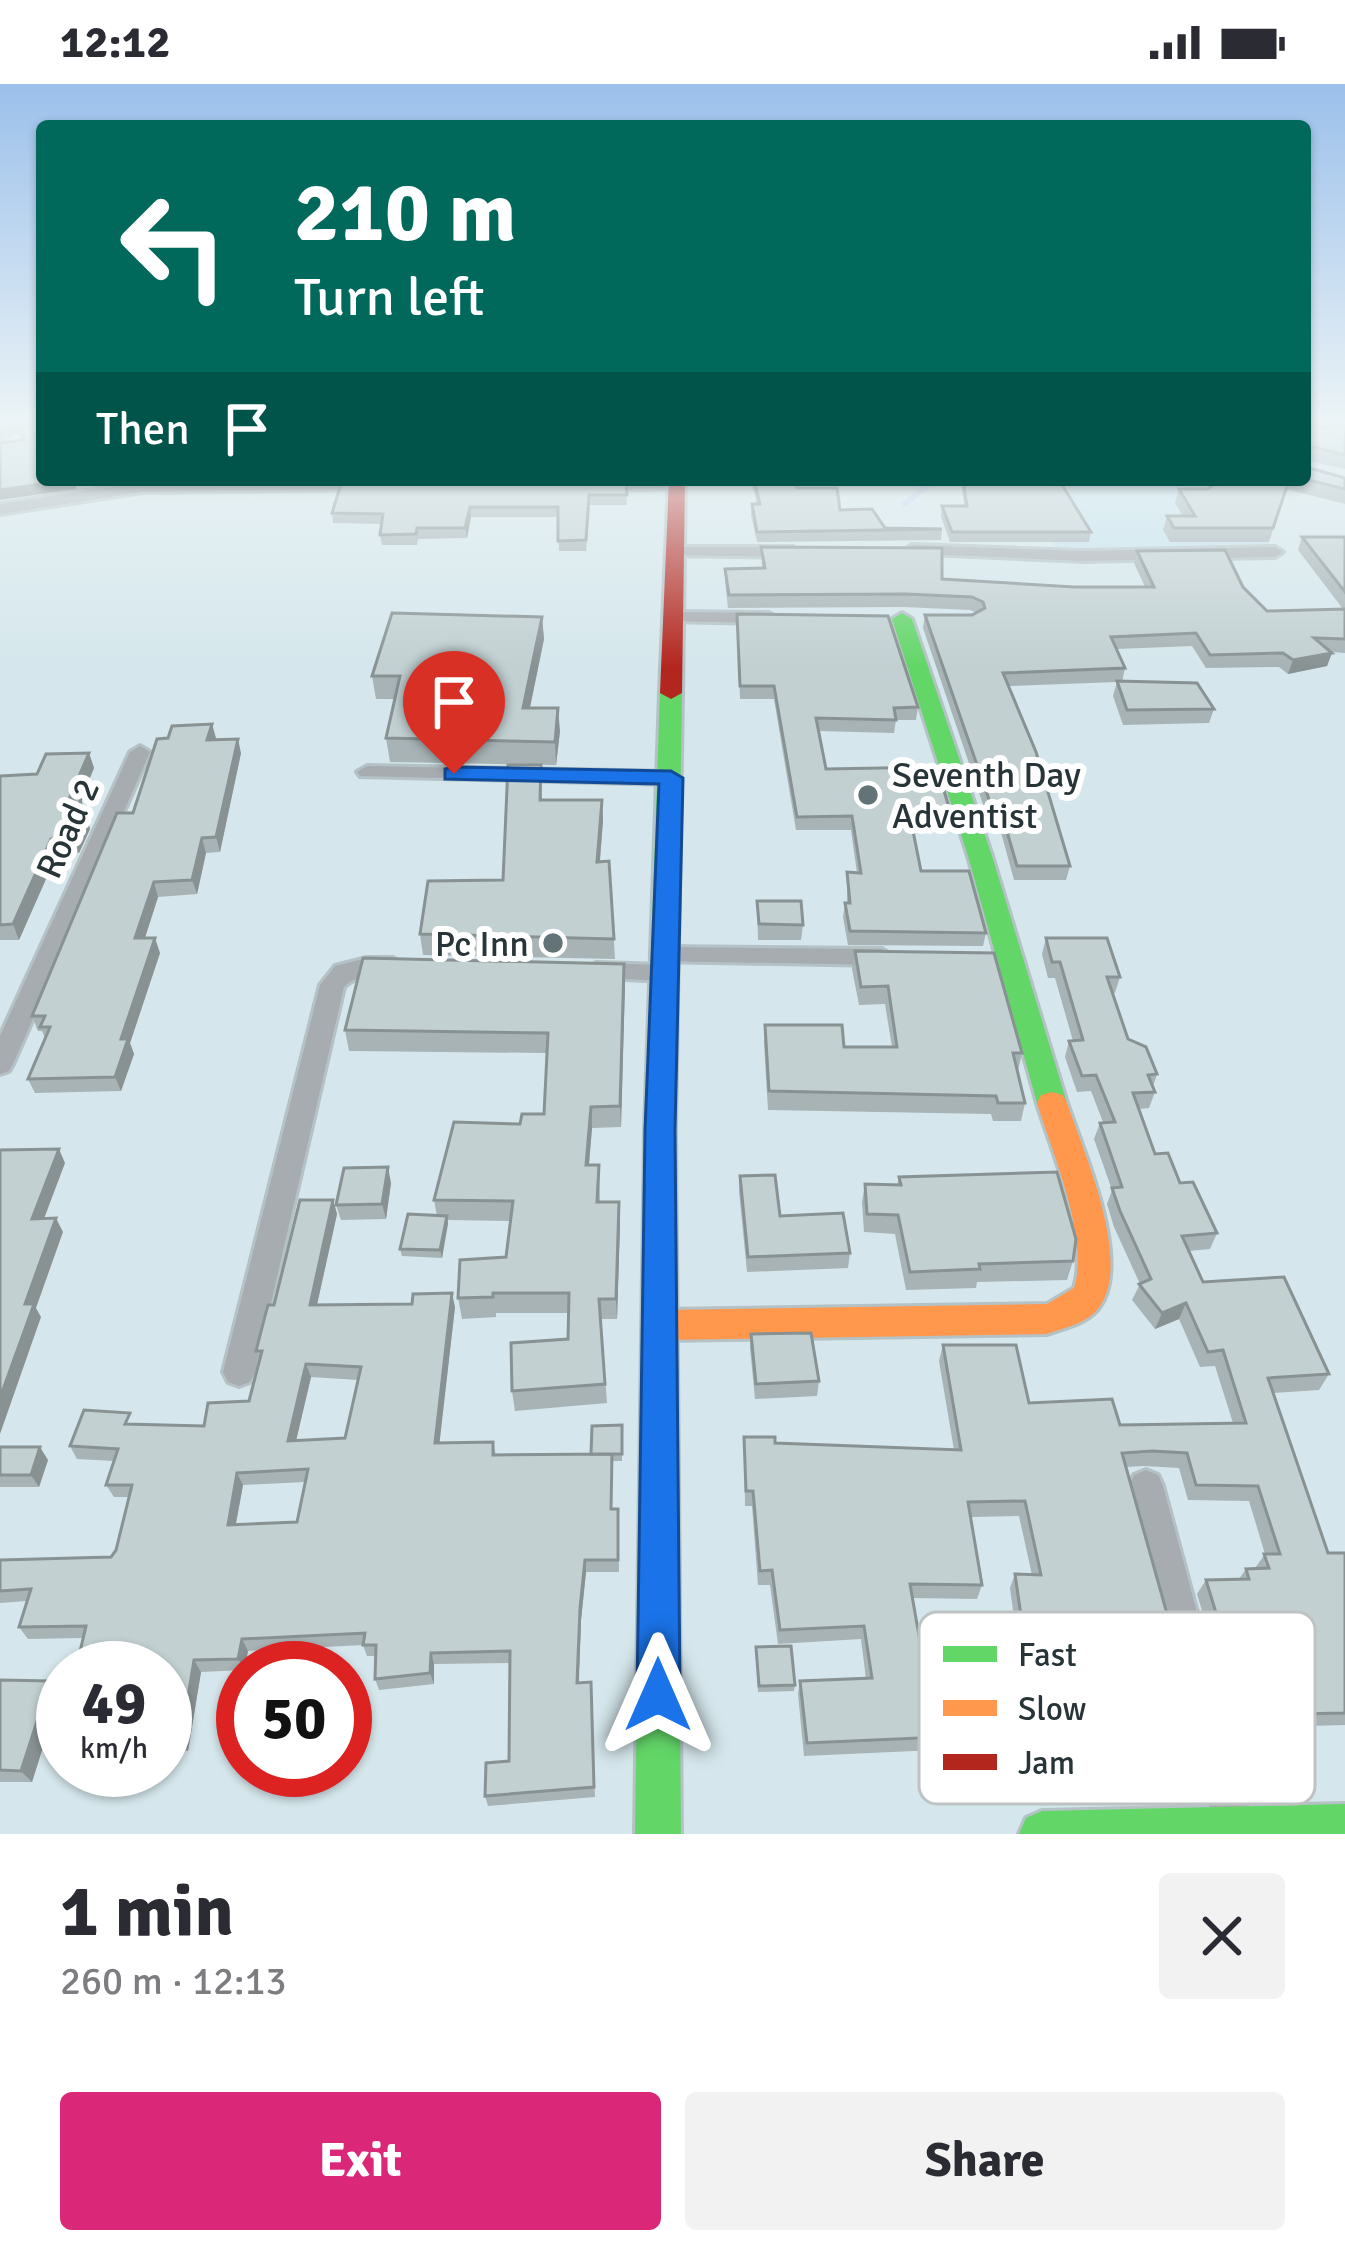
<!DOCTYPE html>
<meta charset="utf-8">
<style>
:root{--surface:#fff;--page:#f2f2f3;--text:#2b2b33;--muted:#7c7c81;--accent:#db2777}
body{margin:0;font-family:Signika,sans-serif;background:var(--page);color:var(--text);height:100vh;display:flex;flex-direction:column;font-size:45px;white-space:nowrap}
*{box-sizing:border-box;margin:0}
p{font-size:39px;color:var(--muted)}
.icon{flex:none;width:66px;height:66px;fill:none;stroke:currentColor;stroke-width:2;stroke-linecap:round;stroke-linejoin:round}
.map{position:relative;height:1750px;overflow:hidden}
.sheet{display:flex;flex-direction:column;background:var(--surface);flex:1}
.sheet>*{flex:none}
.guide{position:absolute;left:36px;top:36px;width:1275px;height:366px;border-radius:12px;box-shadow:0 3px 9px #0004;background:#00695c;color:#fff;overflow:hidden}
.speed{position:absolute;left:36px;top:1557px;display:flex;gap:24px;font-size:60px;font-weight:700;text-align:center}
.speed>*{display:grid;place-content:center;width:156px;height:156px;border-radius:50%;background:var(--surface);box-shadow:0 3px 9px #0004;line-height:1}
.speed small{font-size:30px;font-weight:400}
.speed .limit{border:18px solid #d22;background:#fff;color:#111}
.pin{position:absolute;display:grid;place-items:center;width:102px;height:102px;color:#fff;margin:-123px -51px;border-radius:50% 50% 50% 0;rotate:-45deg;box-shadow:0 0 12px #0007}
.pin .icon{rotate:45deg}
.me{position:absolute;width:132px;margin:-66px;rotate:0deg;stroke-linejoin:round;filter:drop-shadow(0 0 9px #0008)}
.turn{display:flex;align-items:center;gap:42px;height:252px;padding:0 60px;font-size:54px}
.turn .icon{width:156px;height:156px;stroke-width:2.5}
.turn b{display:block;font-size:84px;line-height:102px}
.then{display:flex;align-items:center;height:114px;padding:0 60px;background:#0003;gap:24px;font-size:45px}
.round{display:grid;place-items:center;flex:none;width:126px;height:126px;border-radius:12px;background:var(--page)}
.headline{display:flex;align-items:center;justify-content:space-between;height:204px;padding:0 60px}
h1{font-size:72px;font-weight:700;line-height:90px}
.button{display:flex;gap:24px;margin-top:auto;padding:24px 60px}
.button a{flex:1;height:138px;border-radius:12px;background:var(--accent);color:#fff;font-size:48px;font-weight:700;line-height:138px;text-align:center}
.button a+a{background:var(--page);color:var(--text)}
.status{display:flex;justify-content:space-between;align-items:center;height:84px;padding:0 60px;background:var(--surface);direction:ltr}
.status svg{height:33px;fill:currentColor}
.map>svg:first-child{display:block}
.built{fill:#c4e3ed}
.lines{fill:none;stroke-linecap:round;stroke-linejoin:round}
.stream{stroke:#c9d3ef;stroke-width:6}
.street-casing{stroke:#b4c2c6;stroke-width:6}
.fast-casing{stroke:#b4c2c6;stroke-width:6}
.slow-casing{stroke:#b4c2c6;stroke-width:6}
.jam-casing{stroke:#b4c2c6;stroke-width:6}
.street{fill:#a7acb0;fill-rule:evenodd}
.fast{fill:#63d668;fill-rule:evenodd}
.slow{fill:#ff974d;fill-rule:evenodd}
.jam{fill:#b3261e;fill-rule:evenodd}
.wall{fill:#a7b3b5;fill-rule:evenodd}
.shaded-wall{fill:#889293}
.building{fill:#c2d0d2;stroke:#889293;stroke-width:3;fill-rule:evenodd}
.route{fill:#1a73e8;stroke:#114b97;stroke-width:3}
.poi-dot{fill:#647377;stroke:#fff;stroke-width:4.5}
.labels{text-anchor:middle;stroke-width:12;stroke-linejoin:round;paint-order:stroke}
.poi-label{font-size:36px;fill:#273438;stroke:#fff;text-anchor:start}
.street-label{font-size:36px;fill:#273438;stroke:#fff}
.key{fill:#fff;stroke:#bec2c3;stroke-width:3}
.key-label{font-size:33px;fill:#273438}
</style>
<div class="status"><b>12:12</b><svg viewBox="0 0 49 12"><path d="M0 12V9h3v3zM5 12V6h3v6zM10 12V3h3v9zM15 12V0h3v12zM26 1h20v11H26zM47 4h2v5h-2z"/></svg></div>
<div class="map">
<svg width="1345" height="1750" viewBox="0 0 1345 1750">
<rect width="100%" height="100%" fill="#d5e7ec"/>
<polygon class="built" points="1020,396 1219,396 1273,465 1058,469"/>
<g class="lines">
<polyline class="stream" points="905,420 933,396"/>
<defs>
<g id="street">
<polygon points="19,338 37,338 0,355 0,346"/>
<polygon points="677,396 682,398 682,404 596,406 588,401 596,396"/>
<polygon points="369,397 374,399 374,405 143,408 0,430 0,420 143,398"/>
<polygon points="912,461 1083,467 1275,463 1283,468 1275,473 1083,477 906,469 904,466"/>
<polygon points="677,463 793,463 801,468 793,473 671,471 669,468"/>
<polygon points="675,528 769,529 778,534 769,539 669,537 666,533"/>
<polygon points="140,662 150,668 13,980 9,987 0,990 0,952 130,668"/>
<polygon points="367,682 671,688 681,694 671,700 360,692 357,688"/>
<polygon points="665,863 882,865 894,873 882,881 657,877 653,871 657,865"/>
<path d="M367 874H393L405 882C389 899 363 884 344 903L255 1288 250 1298 239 1302 228 1298 223 1288 320 901 335 882Z"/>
<polygon points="596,879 665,881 677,889 665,897 587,893 584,887"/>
<polygon points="1146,1386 1158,1391 1163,1402 1255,1744 1253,1750 1217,1750 1215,1744 1129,1402 1134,1391"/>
</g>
<g id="fast">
<polygon points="902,529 912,535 992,772 1067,1019 1063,1027 1041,1027 1037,1019 968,772 892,535"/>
<polygon points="671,603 682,609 675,1046 681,1750 635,1750 645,1046 660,609"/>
<polygon points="1345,1720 1345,1750 1019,1750 1026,1734 1042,1727"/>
</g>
<path id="slow" d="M1052 1008 1063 1011 1067 1019C1083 1067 1135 1182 1097 1226 1085 1240 1063 1244 1047 1250L661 1256 649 1252 644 1241 649 1230 661 1226 1047 1220 1074 1204C1090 1155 1052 1068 1037 1019L1041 1011Z"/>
<polygon id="jam" points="669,396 685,396 682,609 671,615 660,609"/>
</defs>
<use href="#street" class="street-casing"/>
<use href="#fast" class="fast-casing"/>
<use href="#slow" class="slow-casing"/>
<use href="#jam" class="jam-casing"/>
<use href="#street" class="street"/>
<use href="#fast" class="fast"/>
<use href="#slow" class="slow"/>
<use href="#jam" class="jam"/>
</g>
<g class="wall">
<polygon points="1329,338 1345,338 1345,385 1306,376 1306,383 1345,394 1345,420 1286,405 1269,458 1170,458 1163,446 1167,432 1183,432 1175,419 1179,405 1208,405 1218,396 1305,396 1305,340 1328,344"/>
<polygon points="751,396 795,396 797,404 840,426 885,444 942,445 941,456 757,458 751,431 752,420 757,420"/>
<polygon points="961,396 1059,396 1091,448 1089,458 950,458 941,433 942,422 964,422"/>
<polygon points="626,399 627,421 590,421 586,467 559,467 558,433 471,433 467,454 418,455 417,461 382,461 380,451 382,440 333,439 332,429"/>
<polygon points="1302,453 1345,453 1345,569 1332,568 1327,582 1288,590 1279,583 1206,584 1192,562 1117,565 1125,584 1122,598 1214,625 1209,639 1123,641 1113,612 1117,598 1008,602 1070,782 1066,796 1014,796 999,741 990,741 923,544 925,531 972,531 977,529 970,526 904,523 728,524 725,498 725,485 762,484 761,463 942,495 1074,503 1145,503 1134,479 1137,467 1243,503 1267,527 1343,525 1298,466"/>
<polygon points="737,530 918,623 916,636 896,636 894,649 819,647 826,685 950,727 948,740 946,740 945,744 912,745 921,787 986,849 983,862 848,861 843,833 845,819 847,819 847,788 857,789 851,746 796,746 774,615 740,615"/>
<polygon points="542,533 544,555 530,624 560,647 556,681 390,678 386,654 395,615 376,615 372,592"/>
<polygon points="212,640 215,656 241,669 220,768 206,769 197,810 158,813 145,854 160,869 130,959 134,970 121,1007 35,1009 28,995 45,954 42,947 38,947 32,932 168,654"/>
<polygon points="89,669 94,684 81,715 90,745 79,769 57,770 19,856 0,856 0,692 37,690"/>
<polygon points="542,701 542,716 602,716 603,736 600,778 609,777 615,875 423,871 420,850 503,796"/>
<polygon points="757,817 803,841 801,856 758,856"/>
<path d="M1046 854 1120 893 1115 909H1113L1128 955 1157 990 1153 1003 1155 1008 1149 1024 1139 1025 1155 1070 1217 1149 1210 1165 1189 1167 1203 1198 1329 1290 1319 1306 1273 1309 1328 1469H1345V1641L1237 1644 1197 1510 1206 1496 1239 1495 1246 1485 1255 1484 1265 1470 1249 1417 1188 1416 1179 1384 1144 1382 1126 1383 1178 1569 1172 1579 1190 1645 1181 1658 1115 1660 1116 1663 1108 1675 1042 1677 1044 1684 1037 1696 985 1697 980 1664 804 1672 798 1610 800 1597 866 1595 861 1555 778 1560 770 1501H758L752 1422H745L744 1353 775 1359 954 1366 939 1277 943 1261 1029 1319 1120 1341 1233 1339 1215 1282 1200 1283 1179 1235 1155 1245 1132 1216 1140 1200 1114 1143 1107 1120 1112 1106 1094 1055 1100 1039 1103 1038 1091 1007 1077 1008 1065 973 1069 957H1073L1055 894H1048L1042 870ZM1019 1432 1032 1491 1015 1490 1010 1504 1023 1601 968 1602 926 1592 913 1514 977 1515 982 1501 971 1433Z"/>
<polygon points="855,867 1022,969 1018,987 1025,1019 1021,1037 993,1037 991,1030 768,1026 764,959 765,941 844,963 892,963 885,920 859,921 852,885"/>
<polygon points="624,880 621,1043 592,1044 589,1081 599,1081 600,1118 620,1139 617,1235 601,1235 607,1319 515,1327 512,1307 568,1255 569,1229 496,1229 496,1233 462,1235 458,1214 506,1173 511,1137 448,1136 442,1174 402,1172 400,1165 437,1132 434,1116 520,1040 544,1030 547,969 349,967 345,946"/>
<polygon points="740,1092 780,1132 850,1169 848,1184 747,1188 739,1107"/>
<polygon points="899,1093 1073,1177 1067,1196 977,1198 976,1204 906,1206 895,1150 864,1148 862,1118 865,1100 897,1101"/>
<polygon points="391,1099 386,1135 341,1136 336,1121"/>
<path d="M333 1116 337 1130 317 1221 455 1223 439 1359 493 1358 496 1371 591 1370 622 1341V1377H612V1425H618L619 1488H586L581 1536 579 1599 591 1598 595 1713 488 1722 485 1712 509 1677 510 1579 434 1580V1600L379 1606 375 1595V1572H367L363 1561 248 1567 243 1586 201 1588 188 1667 165 1668V1584H84L78 1576 83 1554 28 1555 19 1543 27 1517 0 1519V1476L111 1473 116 1466 129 1413H114L106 1401 114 1377 77 1375 70 1362 136 1340 204 1342 249 1317 260 1276 256 1267 274 1221ZM311 1293 358 1296 345 1354 296 1356ZM305 1398 297 1438 236 1441 243 1401Z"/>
<polygon points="751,1250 819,1297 817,1312 755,1315 750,1264"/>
<polygon points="0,1363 48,1376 39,1403 0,1403"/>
<polygon points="756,1563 795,1601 794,1607 758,1608"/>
<polygon points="0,1596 60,1609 32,1698 0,1698"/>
</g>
<g class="shaded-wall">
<polygon points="68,396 74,396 77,405 0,416 0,406"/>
<polygon points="470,423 471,433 467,454 465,444"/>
<polygon points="542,533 544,555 525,647 523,624"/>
<polygon points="1332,569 1327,582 1288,590 1293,576"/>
<polygon points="558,624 560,647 556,681 555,658"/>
<polygon points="212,640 216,654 211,670 207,656"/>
<polygon points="238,655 241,669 220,768 216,753"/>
<polygon points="89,669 94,684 75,730 69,715"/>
<polygon points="81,715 90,745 79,769 73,754 75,730"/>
<polygon points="602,716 603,736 598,798 597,778"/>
<polygon points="202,754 206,769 197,810 192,796"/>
<polygon points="51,755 57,770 19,856 13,840"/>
<polygon points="154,798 158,813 140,869 135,854"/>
<polygon points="155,854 160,869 130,959 134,970 121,1007 115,993 121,955"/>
<polygon points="624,880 625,901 621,1043 620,1022"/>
<polygon points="591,1023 592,1044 587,1102 586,1081"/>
<polygon points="59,1065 65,1079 39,1148 32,1135"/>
<polygon points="388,1083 391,1099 386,1135 382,1120"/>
<polygon points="333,1116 337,1130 314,1234 310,1221"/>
<polygon points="619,1118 620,1139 617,1235 616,1215"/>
<polygon points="447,1132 448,1140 442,1174 440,1166"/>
<polygon points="56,1134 63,1148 36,1224 41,1233 0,1350 0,1314 25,1220"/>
<polygon points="452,1209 455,1223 438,1372 435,1359"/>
<polygon points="1186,1219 1179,1235 1155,1245 1162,1229"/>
<polygon points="306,1280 311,1293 293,1370 288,1357"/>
<polygon points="40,1363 48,1376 39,1403 31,1391"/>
<polygon points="237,1389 243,1401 233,1454 228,1441"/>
<polygon points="585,1476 586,1488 581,1536 578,1610 577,1599 580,1524"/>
<polygon points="242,1555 248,1567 245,1584 238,1575"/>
<polygon points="431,1569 434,1580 434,1600 430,1589"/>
<polygon points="194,1576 201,1588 188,1667 181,1656"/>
<polygon points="50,1597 60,1609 32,1698 21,1687"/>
</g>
<g class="building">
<polygon points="33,338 42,338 42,396 68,396 0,406 0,359 24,356 20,345"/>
<polygon points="1330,338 1345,338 1345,371 1310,362 1305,366 1305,340 1329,344"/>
<polygon points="1305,370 1306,383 1345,394 1345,405 1305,395"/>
<polygon points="754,396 795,396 797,404 837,404 840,426 872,425 885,444 942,445 757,448 752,420 760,420"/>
<polygon points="963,396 1059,396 1091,448 952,448 942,422 967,422"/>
<polygon points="1218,396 1289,396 1273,444 1174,444 1167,432 1195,432 1179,405 1208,405"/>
<polygon points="626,399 627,411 589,411 586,456 558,457 558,423 470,423 465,444 417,444 416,450 380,451 383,430 332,429 341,400"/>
<polygon points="1302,453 1345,453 1345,508"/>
<polygon points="761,463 942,464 942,495 1074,503 1154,503 1137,467 1225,466 1243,503 1267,527 1345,525 1345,555 1314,554 1332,569 1293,576 1283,569 1210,571 1196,549 1111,553 1125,584 1003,589 1036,668 1070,782 1017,782 1001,727 993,727 925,531 972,531 985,524 983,518 972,513 906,510 729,511 725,485 765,484"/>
<polygon points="392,529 542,533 523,624 558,624 555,658 386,654 400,592 372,592"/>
<polygon points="737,530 888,532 918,623 894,624 896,636 816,634 826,685 937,683 950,727 946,727 947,731 910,732 921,787 969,787 986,849 850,847 845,819 850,819 847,788 861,789 852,732 797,733 774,602 740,602"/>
<polygon points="1117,597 1197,599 1214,625 1127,626"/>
<polygon points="212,640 207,656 238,655 216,753 202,754 192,796 154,798 135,854 155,854 121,955 128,955 115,993 28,995 50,943 40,943 45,932 32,932 117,729 133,729 157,655 168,654 172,642"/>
<polygon points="89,669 69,715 81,715 75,730 84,730 73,754 51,755 13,840 0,841 0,692 37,690 46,670"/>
<polygon points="508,681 541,681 540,716 602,716 597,778 609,777 614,855 420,850 428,797 503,796"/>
<polygon points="757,817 801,817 803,841 759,840"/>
<path d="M1046 854H1107L1120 893H1107L1128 955 1146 963 1157 990 1148 991 1155 1008 1133 1009 1155 1070 1168 1069 1180 1099 1193 1098 1217 1149 1182 1152 1203 1198 1284 1193 1329 1290 1268 1294 1328 1469H1345V1629L1247 1631 1206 1496 1249 1495 1246 1485 1269 1484 1264 1470H1280L1258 1402 1196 1401 1187 1369 1152 1367 1122 1369 1178 1569H1169L1190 1645 1113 1648 1116 1663 1040 1665 1044 1684 991 1685 985 1651 807 1659 800 1597 872 1594 864 1542 780 1546 772 1486 760 1487 753 1407H746L744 1353H775V1359L961 1366 943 1261H1016L1029 1319 1112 1315 1120 1341 1246 1339 1223 1266 1208 1268 1186 1219 1162 1229 1139 1200 1151 1195 1120 1127 1112 1104 1122 1103 1100 1039 1115 1038 1096 991 1082 992 1069 957 1083 956 1060 878H1052ZM1025 1417 1041 1491 1015 1490 1031 1601 968 1602 965 1590 926 1592 910 1500 982 1501 968 1418Z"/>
<polygon points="855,867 994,869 1022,969 1013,969 1025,1019 998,1019 996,1012 769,1007 765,941 842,941 844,963 897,963 888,902 861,903"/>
<polygon points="363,874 624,880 620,1022 591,1023 586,1081 599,1081 597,1118 619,1118 616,1215 599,1215 605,1300 512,1307 511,1259 568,1255 569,1209 493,1209 493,1213 458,1214 460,1176 506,1173 513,1117 434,1116 454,1038 520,1040 522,1030 544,1030 548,949 345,946"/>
<polygon points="59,1065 32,1135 56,1134 25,1220 34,1220 0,1314 0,1066"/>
<polygon points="388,1083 382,1120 336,1121 344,1084"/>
<polygon points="1057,1088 1076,1155 1073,1177 979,1180 980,1185 910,1188 898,1131 867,1130 865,1100 901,1101 899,1093"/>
<polygon points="775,1091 780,1132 843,1129 850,1169 748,1173 740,1092"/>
<path d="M300 1116H333L310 1221 412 1220 413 1210 452 1209 435 1359 493 1358V1371L612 1370 611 1425H618V1476H585L580 1524 577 1599 591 1598 594 1703 485 1712 486 1679 509 1677 510 1567 431 1569 430 1589 375 1595 376 1561H363L365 1549 242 1555 238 1575 194 1576 181 1656 165 1657V1584H133L135 1572 78 1576 86 1542 19 1543 31 1505 0 1507V1476L111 1473 116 1466 132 1401H106L118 1365 70 1362 84 1326 130 1329 125 1340 204 1342 208 1319 249 1317 262 1267H256L265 1232 268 1221H274ZM306 1280 361 1283 345 1354 288 1357ZM308 1385 297 1438 228 1441 237 1389Z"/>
<polygon points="408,1130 447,1132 440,1166 400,1165"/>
<polygon points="811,1249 819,1297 756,1300 751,1250"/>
<polygon points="622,1341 622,1370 591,1370 592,1342"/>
<polygon points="0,1363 40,1363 31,1391 0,1391"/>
<polygon points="791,1562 795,1601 759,1602 756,1563"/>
<polygon points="0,1596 50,1597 21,1687 0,1686"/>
</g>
<linearGradient id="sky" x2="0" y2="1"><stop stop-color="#9bc0eb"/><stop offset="0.58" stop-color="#ecf4f6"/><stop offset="1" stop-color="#ecf4f6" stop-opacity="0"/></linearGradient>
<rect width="1345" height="583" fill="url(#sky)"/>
<polygon class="route" points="454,683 671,687 683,694 675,1046 680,1611 674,1626 658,1633 643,1626 637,1611 645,1046 659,700 445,695 445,685"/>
<g class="poi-dot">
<circle cx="868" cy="711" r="12"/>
<circle cx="553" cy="859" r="12"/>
</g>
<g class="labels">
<g class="poi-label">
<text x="892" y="703">Seventh Day<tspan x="892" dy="41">Adventist</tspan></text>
<text x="529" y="872" text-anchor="end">Pc Inn</text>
</g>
<g class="street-label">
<text transform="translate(67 744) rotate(-66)" y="13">Road 2</text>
</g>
</g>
<rect x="919" y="1528" width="396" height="192" rx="18" class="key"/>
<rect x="943" y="1562" width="54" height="16" fill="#63d668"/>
<rect x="943" y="1616" width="54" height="16" fill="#ff974d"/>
<rect x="943" y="1670" width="54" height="16" fill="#b3261e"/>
<g class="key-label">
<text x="1018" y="1582">Fast</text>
<text x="1018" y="1636">Slow</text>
<text x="1018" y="1690">Jam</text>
</g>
</svg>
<div class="speed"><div>49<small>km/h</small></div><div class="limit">50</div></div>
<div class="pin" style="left:454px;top:690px;background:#d93025"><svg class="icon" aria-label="arrive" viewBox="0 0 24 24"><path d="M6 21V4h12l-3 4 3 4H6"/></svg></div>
<svg class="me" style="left:658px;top:1611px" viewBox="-20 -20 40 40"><path d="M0-17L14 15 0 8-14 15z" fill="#1a73e8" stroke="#fff" stroke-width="4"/></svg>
<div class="guide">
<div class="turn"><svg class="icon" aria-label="left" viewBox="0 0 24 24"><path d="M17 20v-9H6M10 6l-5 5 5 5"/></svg><div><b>210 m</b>Turn left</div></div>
<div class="then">Then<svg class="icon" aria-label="arrive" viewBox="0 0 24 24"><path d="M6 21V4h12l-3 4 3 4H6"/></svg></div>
</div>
</div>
<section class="sheet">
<div class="headline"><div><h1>1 min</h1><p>260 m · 12:13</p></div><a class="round"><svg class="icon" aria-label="close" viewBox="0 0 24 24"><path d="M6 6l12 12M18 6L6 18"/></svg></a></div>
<div class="button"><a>Exit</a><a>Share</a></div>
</section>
